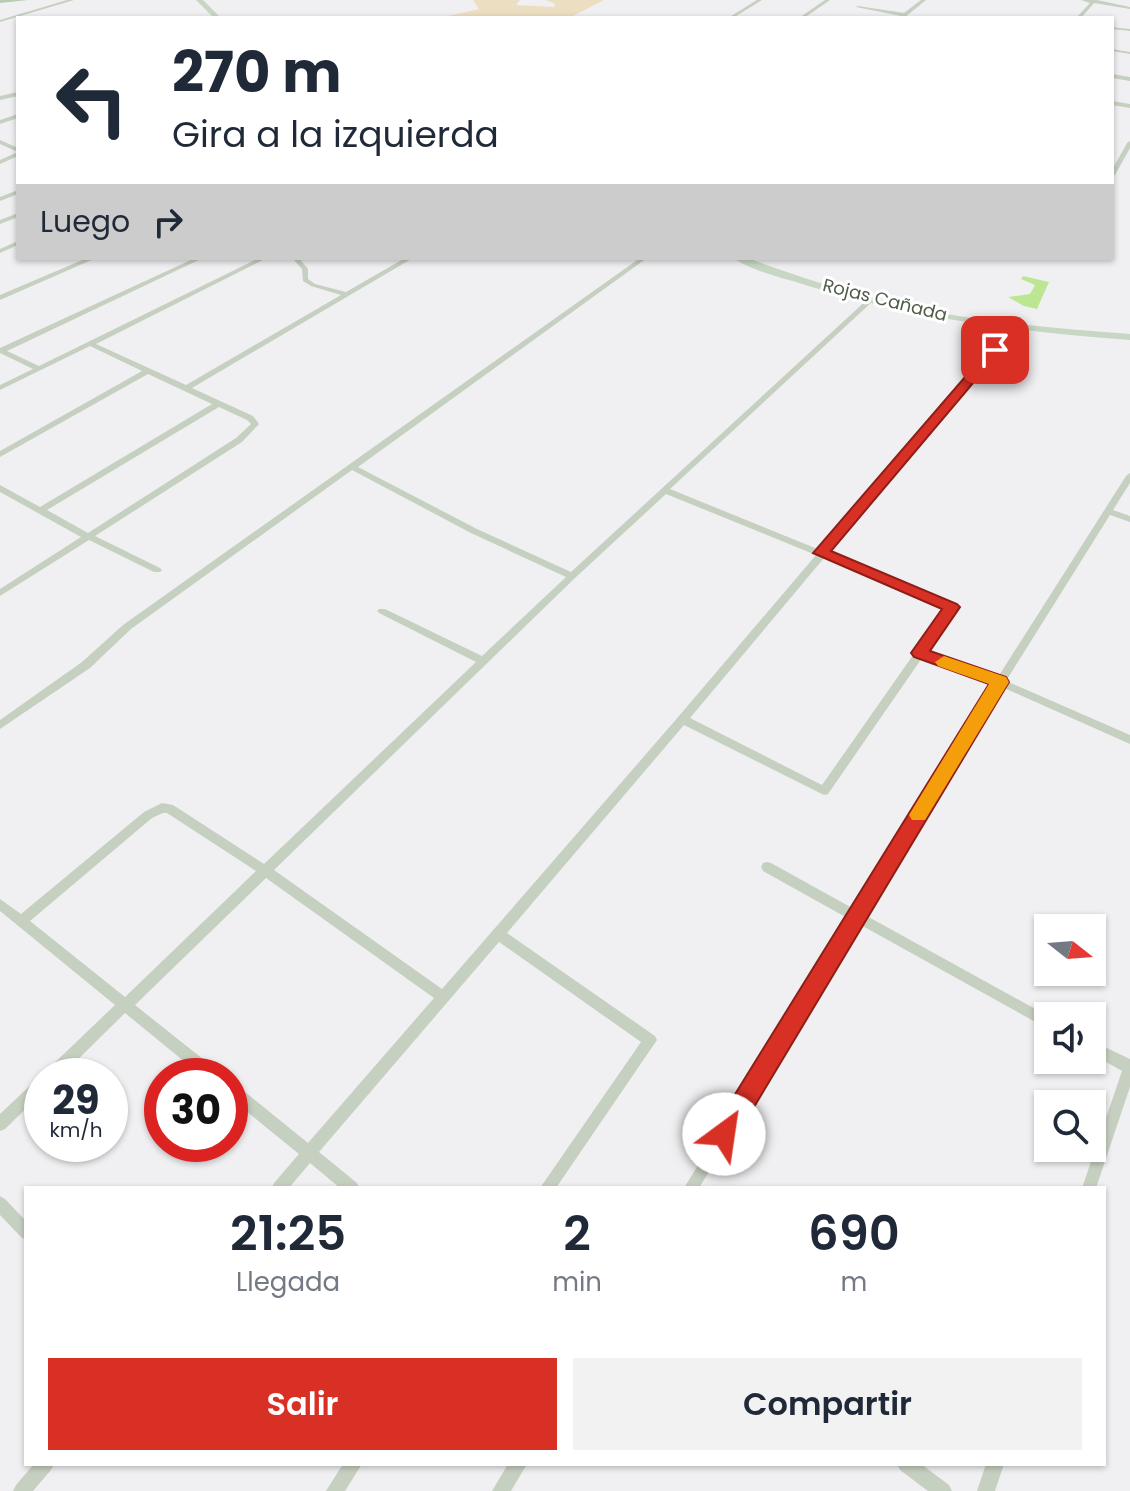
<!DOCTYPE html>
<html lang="es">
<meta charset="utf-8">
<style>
:root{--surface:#fff;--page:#f2f2f3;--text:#1f2937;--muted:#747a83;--accent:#d93025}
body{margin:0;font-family:Poppins,sans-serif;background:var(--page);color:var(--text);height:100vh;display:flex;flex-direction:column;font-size:30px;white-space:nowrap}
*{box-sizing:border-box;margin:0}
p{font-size:26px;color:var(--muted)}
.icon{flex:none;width:44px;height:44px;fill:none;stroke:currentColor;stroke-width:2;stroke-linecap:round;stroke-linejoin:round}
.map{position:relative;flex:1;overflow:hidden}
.sheet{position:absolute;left:24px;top:1186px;width:1082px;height:280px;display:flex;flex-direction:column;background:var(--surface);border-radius:0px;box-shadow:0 2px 6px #0004}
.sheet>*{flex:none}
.guide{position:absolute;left:16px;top:16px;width:1098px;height:244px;border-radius:0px;box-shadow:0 2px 6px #0004;background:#fff;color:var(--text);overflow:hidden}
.needle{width:52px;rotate:107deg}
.fabs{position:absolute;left:1034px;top:914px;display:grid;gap:16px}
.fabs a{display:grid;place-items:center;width:72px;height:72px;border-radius:0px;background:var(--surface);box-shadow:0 2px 6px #0004;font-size:40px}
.speed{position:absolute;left:24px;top:1058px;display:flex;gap:16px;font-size:40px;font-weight:700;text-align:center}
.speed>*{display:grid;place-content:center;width:104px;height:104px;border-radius:50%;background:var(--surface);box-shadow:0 2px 6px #0004;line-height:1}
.speed small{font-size:20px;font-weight:400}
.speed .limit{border:12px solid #d22;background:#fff;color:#111}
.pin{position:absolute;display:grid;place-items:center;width:68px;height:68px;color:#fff;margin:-34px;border-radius:16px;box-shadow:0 4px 12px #0006}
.me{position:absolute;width:88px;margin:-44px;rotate:31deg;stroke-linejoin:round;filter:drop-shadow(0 0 6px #0008)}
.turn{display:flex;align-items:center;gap:28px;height:168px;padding:0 24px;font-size:36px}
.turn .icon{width:104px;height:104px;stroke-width:2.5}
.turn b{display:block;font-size:56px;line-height:68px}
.then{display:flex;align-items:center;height:76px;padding:0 24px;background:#0003;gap:16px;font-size:30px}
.eta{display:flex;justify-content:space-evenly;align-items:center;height:136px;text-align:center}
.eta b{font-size:48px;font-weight:600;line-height:56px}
.cta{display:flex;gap:16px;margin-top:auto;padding:16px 24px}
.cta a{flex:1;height:92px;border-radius:0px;background:var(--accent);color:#fff;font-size:32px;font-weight:600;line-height:92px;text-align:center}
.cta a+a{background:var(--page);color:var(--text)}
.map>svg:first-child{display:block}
.green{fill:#ecdec1}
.water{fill:#bde692}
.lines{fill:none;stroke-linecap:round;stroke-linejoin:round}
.street{fill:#c6d0c1;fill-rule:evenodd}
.secondary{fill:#c8d7c4;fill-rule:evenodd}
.primary{fill:#b8ccb1;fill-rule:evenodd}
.route{fill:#d93025;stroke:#8d1f18;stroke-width:2}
.slow{fill:#f59e0b}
.labels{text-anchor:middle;stroke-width:6;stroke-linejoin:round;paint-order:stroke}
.far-street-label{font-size:18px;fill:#4e5c49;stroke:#fff}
</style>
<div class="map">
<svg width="1130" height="1491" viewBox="0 0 1130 1491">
<rect width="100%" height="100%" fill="#f0f0f2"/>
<polygon class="green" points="473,0 520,0 516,5 554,7 555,4 546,0 604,0 569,18 439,18 479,9"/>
<polygon class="water" points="1023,276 1049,282 1037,309 1024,306 1008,297 1030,294 1035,285 1021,279"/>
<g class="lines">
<g class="street">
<polygon points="67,0 74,0 0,22 0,20"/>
<polygon points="757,0 762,0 733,18 728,18"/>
<polygon points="825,0 830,0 804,18 799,18"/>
<polygon points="921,0 926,0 904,18 899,18 901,16 856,7 858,6 904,13"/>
<polygon points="1081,0 1097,0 1130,7 1130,9 1094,3 1081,18 1076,18 1090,3"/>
<polygon points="1052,16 1057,18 1050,18"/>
<polygon points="1112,27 1130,29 1130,31 1112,29"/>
<polygon points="1112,49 1130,52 1130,54 1112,51"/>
<polygon points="1112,74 1130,77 1130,81 1112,78"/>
<polygon points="18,92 18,96 0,100 0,96"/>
<polygon points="1112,101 1130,104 1130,108 1112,105"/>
<polygon points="18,114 18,118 0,124 0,120"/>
<polygon points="0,140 18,148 18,152 0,144"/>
<polygon points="1130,141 1130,148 1115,175 1112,177 1112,170 1127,143"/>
<polygon points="18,152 18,156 0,164 0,160"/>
<polygon points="18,190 18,194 0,201 0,197"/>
<polygon points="18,213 18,217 0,224 0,220"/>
<polygon points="18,241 18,245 0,253 0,249"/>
<polygon points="87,258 96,258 0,300 0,295"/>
<path d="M195 258H203L7 351 39 366 259 258H267L96 344 186 385 341 295 311 286 303 281 302 269 292 258H299L308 269V279L315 284 346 292 405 258H413L192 388 253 416 259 424 242 442 95 536 160 568 162 570 160 572H154L89 540 0 596V589L81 537 0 492V485L40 507 212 404 148 374 0 457V451L142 371 90 346 0 390V385L33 369 0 353V348ZM219 407 247 420 251 424 236 438 88 533 47 510Z"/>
<path d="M640 258H647L358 467 477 529 571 572 870 297 874 299 873 301 670 489 820 550 1011 325H1017V329L828 553 955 605 957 607 955 609 926 651 998 677 1126 476 1130 473V483L1113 510 1130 516V522L1110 515 1006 681 1130 735V744L1002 687 865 915 1048 1016V1029L859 924 699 1188H684L849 919 763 871 761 867 763 863 767 862 771 863 854 909 994 684 922 658 828 794 824 795 684 725 507 933 655 1036 657 1040 556 1188H540L641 1042 499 942 319 1152 357 1183 359 1188H340L310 1163 289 1188H272L274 1183 299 1154 230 1098V1082L235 1084 308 1143 434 998 266 878 135 1005 218 1071 220 1076H202L125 1013 61 1076H44L46 1071 115 1005 0 911V899L21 914 144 812 162 803 173 805 264 864 476 662 379 613 377 611 379 609H385L482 656 566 577 471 533 352 470 131 629 90 668 0 729V720L82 662 123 625ZM666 494 816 555 679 716 442 989 274 870 575 578ZM824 558 946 608 822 785 690 718ZM163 813H167L256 871 125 997 30 921 152 818Z"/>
<polygon points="1092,1041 1130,1059 1130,1087 1096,1188 1082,1188 1122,1071 1092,1054"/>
<polygon points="42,1077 42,1093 5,1129 0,1131 0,1114 37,1079"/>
<polygon points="0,1196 5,1199 26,1221 26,1240 21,1237 0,1215"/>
<polygon points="34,1464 54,1464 51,1470 33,1491 13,1491 16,1485"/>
<polygon points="343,1464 362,1464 345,1491 326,1491"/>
<polygon points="508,1464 527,1464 511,1491 492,1491"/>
<polygon points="897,1464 921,1464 949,1485 952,1491 928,1491 900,1470"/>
<polygon points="986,1464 1004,1464 995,1491 977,1491"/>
</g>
<g class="secondary">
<polygon points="196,0 203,0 221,18 214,18"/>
<path d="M733 258H747C810 281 875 301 941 313 1004 324 1067 329 1130 334V340C1018 332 910 318 802 284 780 277 752 271 733 258Z"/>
</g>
<polygon class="primary" points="0,0 28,0 0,3"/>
</g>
<polygon class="route" points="991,347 1001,350 831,551 957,604 960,607 930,651 1006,677 1009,682 733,1142 724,1146 716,1142 712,1134 716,1125 989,684 914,657 911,653 942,609 813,553"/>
<polygon class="slow" points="944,656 1006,677 1009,682 925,820 912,820 909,815 989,684 938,666 935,662"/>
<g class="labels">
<g class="far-street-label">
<text transform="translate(885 300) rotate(14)" y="6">Rojas Cañada</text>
</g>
</g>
</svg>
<div class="fabs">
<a><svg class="needle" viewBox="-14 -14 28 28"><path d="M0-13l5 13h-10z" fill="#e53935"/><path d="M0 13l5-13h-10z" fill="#747a83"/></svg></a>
<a><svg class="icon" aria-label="sound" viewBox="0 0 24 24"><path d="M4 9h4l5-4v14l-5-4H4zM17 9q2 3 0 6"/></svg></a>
<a><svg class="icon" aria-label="search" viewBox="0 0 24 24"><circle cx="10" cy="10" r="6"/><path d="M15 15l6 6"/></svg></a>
</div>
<div class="speed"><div>29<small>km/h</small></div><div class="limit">30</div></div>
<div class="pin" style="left:995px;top:350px;background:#d93025"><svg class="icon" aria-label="arrive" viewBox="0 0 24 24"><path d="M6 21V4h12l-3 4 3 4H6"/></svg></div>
<svg class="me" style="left:724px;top:1134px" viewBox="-20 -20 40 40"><circle r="19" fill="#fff"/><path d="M0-13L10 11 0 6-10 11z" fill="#d93025"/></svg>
<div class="guide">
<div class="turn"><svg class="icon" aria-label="left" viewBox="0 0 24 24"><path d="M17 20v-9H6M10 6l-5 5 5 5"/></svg><div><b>270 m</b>Gira a la izquierda</div></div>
<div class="then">Luego<svg class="icon" aria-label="right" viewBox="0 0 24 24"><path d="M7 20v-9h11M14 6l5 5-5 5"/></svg></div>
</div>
<section class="sheet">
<div class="eta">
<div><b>21:25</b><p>Llegada</p></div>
<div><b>2</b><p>min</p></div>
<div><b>690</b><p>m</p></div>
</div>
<div class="cta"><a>Salir</a><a>Compartir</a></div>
</section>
</div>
